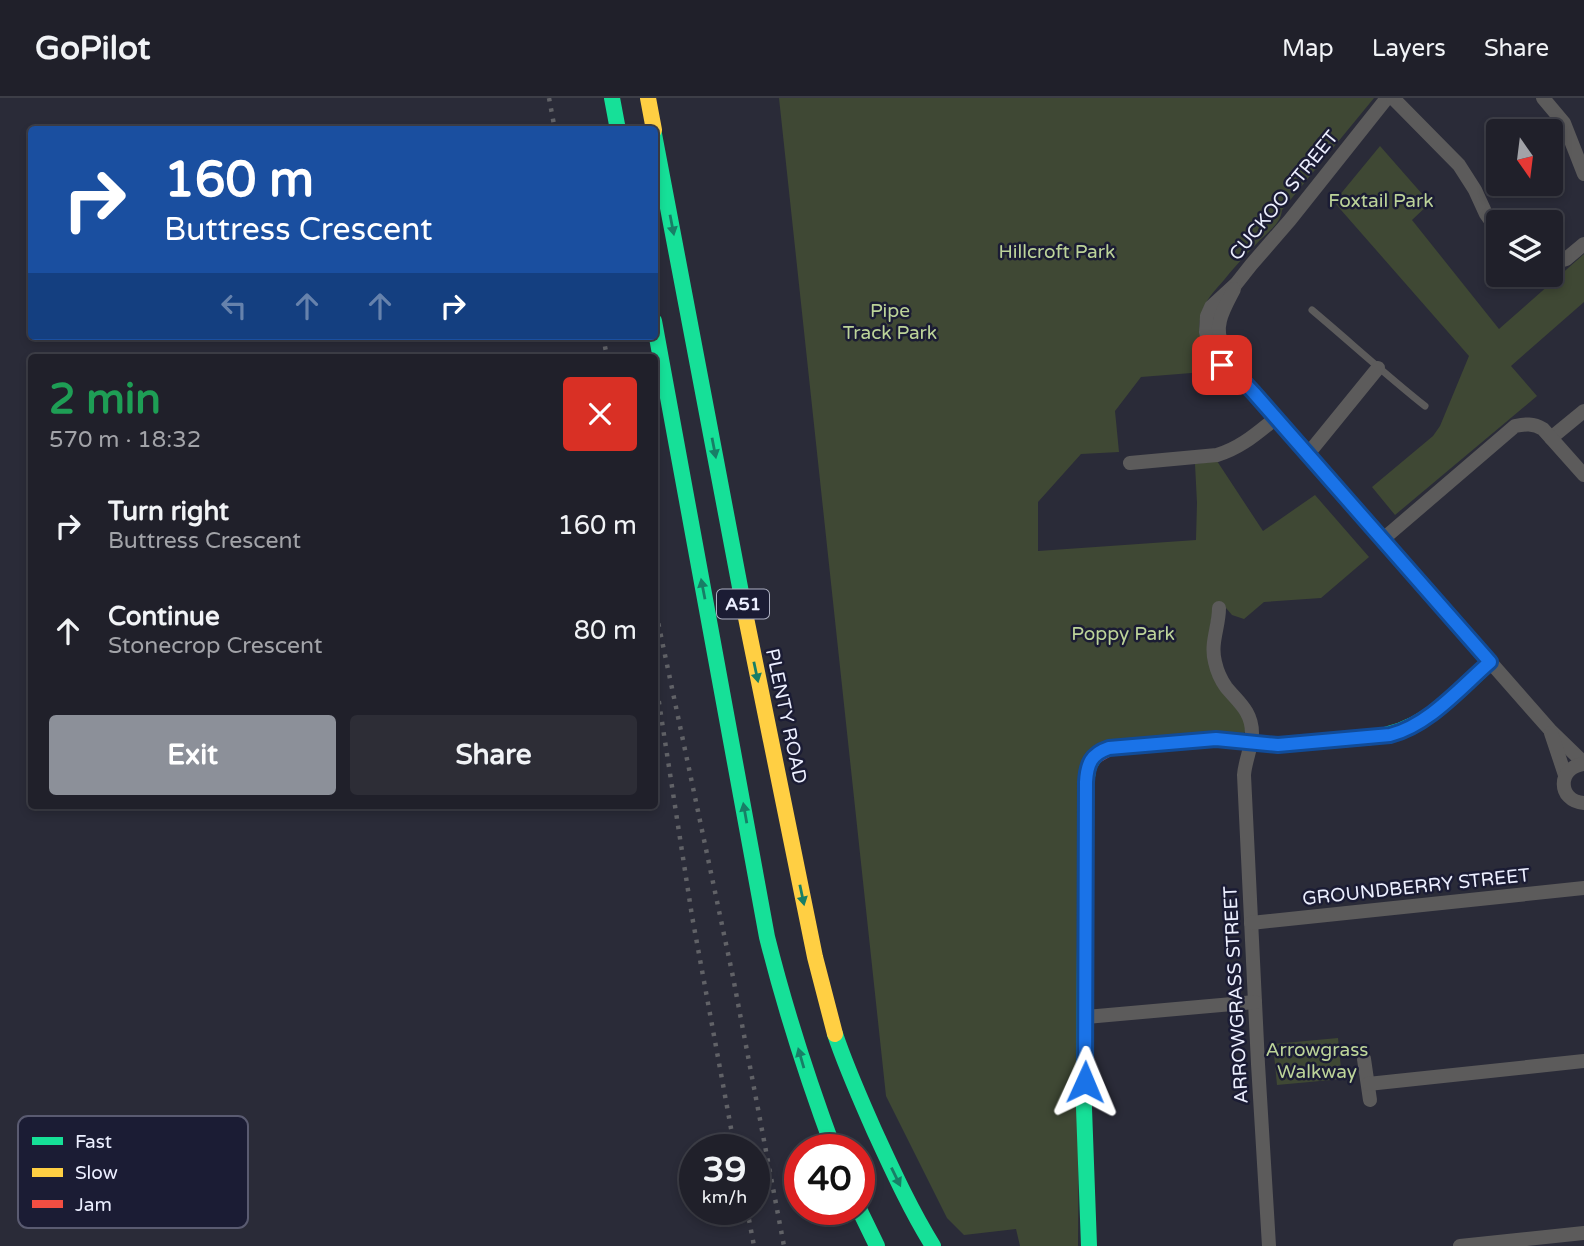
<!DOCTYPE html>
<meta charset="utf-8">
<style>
:root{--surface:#20202a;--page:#2d2d36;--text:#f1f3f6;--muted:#a2a3a8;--line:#3d3e47;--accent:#8c9099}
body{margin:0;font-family:"Varela Round",sans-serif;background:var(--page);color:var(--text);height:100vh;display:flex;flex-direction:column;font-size:26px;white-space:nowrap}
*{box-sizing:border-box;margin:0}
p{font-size:23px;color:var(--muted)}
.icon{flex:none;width:38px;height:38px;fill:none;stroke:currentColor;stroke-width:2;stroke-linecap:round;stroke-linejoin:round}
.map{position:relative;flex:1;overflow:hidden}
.side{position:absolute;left:28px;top:256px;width:630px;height:455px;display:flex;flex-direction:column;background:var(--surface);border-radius:7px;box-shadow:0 4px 10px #0003,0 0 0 2px var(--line)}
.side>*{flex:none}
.hud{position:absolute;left:28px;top:28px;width:630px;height:214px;border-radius:7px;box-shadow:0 4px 10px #0003,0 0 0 2px var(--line);background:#1a4fa0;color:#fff;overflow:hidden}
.needle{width:46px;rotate:166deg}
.tools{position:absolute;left:1486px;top:21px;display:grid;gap:14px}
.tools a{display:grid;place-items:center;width:77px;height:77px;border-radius:7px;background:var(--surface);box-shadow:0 4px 10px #0003,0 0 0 2px var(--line);font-size:35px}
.speed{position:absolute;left:679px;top:1036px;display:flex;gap:14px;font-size:35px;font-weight:700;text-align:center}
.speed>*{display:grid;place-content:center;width:91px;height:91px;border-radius:50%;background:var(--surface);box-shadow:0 4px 10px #0003,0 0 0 2px var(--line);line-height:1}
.speed small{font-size:18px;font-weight:400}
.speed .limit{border:10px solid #d22;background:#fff;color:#111}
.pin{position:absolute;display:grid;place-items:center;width:60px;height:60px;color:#fff;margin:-30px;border-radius:14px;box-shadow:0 4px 10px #0006}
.me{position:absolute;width:77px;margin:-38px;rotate:1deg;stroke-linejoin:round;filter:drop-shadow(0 0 5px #0008)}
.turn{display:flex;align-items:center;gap:24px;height:147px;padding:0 21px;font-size:32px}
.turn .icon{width:91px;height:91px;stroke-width:2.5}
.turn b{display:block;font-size:49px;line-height:60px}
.lanes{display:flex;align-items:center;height:66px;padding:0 21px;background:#0003;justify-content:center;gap:35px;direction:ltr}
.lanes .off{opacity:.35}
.round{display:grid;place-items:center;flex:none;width:74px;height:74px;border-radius:7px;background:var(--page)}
.head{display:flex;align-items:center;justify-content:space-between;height:119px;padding:0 21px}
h1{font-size:42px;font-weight:800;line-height:52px;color:#1e9e55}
.action{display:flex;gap:14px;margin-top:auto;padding:14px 21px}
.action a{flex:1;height:80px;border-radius:7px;background:var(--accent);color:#fff;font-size:28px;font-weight:800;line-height:80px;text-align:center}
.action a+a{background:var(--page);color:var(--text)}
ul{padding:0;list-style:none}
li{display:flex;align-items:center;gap:21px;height:105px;padding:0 21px}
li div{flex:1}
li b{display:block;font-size:26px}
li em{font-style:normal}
header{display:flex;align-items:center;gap:42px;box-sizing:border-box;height:98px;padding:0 35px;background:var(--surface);border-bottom:2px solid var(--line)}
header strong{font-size:33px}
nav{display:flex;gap:38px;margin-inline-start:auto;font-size:24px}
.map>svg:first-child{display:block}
.green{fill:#3f4834}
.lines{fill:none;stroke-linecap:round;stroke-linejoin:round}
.lane{stroke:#5c5b5b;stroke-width:7}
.street{stroke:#5c5b5b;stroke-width:14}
.fast{stroke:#16e098;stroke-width:16}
.slow{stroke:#ffcf43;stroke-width:16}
.jam{stroke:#f24e42;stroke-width:16}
.rail{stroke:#616267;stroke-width:4.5;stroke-dasharray:3.5 7;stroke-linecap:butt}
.oneway{fill:#187e66}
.route-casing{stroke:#114b97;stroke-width:18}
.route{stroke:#1a73e8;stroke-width:12}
.labels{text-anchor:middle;stroke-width:5;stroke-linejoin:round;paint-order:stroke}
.shield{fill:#1b1c34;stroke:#adb0c2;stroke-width:2}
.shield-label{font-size:18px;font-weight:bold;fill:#ecefff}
.street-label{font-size:19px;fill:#ecefff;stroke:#1b1c34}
.park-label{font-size:19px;fill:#bcd399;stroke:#1b1c34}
.key{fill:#1b1c34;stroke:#5a5b71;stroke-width:2}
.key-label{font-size:19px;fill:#ecefff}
</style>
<header>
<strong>GoPilot</strong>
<nav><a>Map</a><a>Layers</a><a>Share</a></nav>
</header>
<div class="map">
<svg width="1584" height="1148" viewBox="0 0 1584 1148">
<rect width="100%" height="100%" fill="#2a2b38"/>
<g class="green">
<path d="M779 0H1374L1282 112C1281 125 1269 133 1260 142 1248 155 1235 168 1224 182 1218 189 1211 196 1207 203 1192 228 1201 253 1217 273L1141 279 1115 313 1119 354 1081 356 1038 404V453L1196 442 1197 405 1195 366 1217 363 1263 433 1315 397 1369 459 1321 500 1264 504 1244 521 1232 517 1226 510 1213 511 1208 542 1243 616 1246 633 1242 637 1106 644 1081 678 1078 1148H1020L1016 1131 964 1137 947 1120 886 998Z"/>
<polygon points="1380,48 1430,105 1412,122 1499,231 1584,156 1584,204 1511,268 1537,298 1395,417 1372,389 1433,338 1440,328 1469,258 1334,104"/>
<polygon points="1338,940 1342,981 1277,987 1273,946"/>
</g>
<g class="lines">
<path class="lane" d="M1312 212C1350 244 1386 277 1425 308"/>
<g class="street">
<polyline points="1387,0 1290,122 1251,167 1236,186 1211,209 1207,218 1206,234 1209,247 1214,258 1254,295 1551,633 1584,665"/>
<polyline points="1393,0 1459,67 1475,92 1486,116 1498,133"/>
<polyline points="1543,0 1564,25 1584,76"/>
<polyline points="1550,166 1566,161 1584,146"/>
<path d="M1234 191C1225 209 1212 228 1223 248 1228 258 1234 267 1239 278"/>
<polyline points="1551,340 1584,313"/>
<polyline points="1308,356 1378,270"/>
<path d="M1130 365 1217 357C1241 350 1257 335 1276 320"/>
<path d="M1382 442 1515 328C1525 326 1533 325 1543 331L1584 377"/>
<path d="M1219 510C1219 529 1210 545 1215 564 1217 573 1221 582 1226 589 1238 604 1252 613 1252 635 1252 649 1245 663 1244 677L1258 966 1269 1148"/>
<polyline points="1551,635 1565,677"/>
<path d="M1584 666C1557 669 1557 703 1584 705"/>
<polyline points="1251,825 1584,790"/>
<polyline points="1086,919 1255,904"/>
<polyline points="1364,961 1370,1002"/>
<polyline points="1368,986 1584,963"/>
<polyline points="1460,1148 1584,1135"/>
</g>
<g class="fast">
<polyline points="612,0 618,32"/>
<polyline points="654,36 743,505"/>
<path d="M654 223 767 839C785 911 808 982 834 1052"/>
<path d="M1372 639C1423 634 1454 597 1490 564"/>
<path d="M835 936C846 969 860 1000 874 1032 892 1071 910 1111 933 1148"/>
<polyline points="859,1111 877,1148"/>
<polyline points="1089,1148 1084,1010 1086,684 1089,667 1095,658"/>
</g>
<g class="slow">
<polyline points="648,0 654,32"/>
<polyline points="743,505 815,859 835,936"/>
</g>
<polyline class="jam" points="1095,658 1109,650 1216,641 1278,647 1372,639"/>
<g class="rail">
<polyline points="549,0 555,32"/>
<polyline points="603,238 607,259"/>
<polyline points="654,505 733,879 784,1148"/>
<polyline points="654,572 692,818 735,1052"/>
<polyline points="747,1111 754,1148"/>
</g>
</g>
<defs><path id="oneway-solid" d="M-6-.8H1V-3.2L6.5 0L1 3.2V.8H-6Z" transform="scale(1.75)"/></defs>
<g class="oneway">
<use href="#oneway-solid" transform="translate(672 127) rotate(79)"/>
<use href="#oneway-solid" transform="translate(714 350) rotate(79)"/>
<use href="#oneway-solid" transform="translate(703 491) rotate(-101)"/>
<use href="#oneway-solid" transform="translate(756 574) rotate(78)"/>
<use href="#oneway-solid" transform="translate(745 715) rotate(-100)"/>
<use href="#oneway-solid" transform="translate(802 797) rotate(78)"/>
<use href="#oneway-solid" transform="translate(801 960) rotate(-106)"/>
<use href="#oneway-solid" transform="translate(896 1079) rotate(64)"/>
</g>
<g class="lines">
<defs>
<path id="route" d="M1085 984 1086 684C1087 666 1091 656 1109 650L1216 641 1278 647 1390 637C1429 627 1460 590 1490 564L1254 295 1240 280 1222 267"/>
</defs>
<use href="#route" class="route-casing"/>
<use href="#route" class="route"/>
</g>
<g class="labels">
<rect class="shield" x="717" y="491.5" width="52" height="29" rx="5"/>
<g class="shield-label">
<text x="743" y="512">A51</text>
</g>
<g class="street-label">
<text transform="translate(1283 97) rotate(-51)" y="7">CUCKOO STREET</text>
<text transform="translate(787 618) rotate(78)" y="7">PLENTY ROAD</text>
<text transform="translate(1416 788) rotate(-6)" y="7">GROUNDBERRY STREET</text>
<text transform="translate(1235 897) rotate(-93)" y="7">ARROWGRASS STREET</text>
</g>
<g class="park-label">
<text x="1381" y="109">Foxtail Park</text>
<text x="1057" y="160">Hillcroft Park</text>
<text x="890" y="219">Pipe<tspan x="890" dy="22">Track Park</tspan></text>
<text x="1123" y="542">Poppy Park</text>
<text x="1317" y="958">Arrowgrass<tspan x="1317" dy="22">Walkway</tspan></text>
</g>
</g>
<rect x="18" y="1018" width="230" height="112" rx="10" class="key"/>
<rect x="32" y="1039" width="31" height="8" fill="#16e098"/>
<rect x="32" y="1070" width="31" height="9" fill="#ffcf43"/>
<rect x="32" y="1102" width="31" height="8" fill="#f24e42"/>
<g class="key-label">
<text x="75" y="1050">Fast</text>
<text x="75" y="1081">Slow</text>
<text x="75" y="1113">Jam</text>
</g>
</svg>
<div class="tools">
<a><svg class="needle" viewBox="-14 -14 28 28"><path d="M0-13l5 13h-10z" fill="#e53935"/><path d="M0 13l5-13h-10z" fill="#a2a3a8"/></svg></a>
<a><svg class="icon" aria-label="layers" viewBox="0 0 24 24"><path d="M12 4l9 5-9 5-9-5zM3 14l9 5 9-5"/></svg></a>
</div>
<div class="speed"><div>39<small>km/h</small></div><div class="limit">40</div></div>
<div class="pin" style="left:1222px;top:267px;background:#d93025"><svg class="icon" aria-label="arrive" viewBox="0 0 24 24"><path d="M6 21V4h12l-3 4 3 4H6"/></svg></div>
<svg class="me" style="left:1085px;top:984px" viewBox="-20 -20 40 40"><path d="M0-17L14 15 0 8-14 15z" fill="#1a73e8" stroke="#fff" stroke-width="4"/></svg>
<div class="hud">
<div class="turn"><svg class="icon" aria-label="right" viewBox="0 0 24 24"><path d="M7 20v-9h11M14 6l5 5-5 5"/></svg><div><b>160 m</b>Buttress Crescent</div></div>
<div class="lanes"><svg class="icon off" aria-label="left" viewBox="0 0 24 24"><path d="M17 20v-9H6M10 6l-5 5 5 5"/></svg><svg class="icon off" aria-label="ahead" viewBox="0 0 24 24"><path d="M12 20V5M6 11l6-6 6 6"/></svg><svg class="icon off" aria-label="ahead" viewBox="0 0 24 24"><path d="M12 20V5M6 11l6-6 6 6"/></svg><svg class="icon" aria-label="right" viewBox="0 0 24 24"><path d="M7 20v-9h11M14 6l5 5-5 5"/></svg></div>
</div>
<section class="side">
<div class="head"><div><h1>2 min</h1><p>570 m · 18:32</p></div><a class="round" style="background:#d93025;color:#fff"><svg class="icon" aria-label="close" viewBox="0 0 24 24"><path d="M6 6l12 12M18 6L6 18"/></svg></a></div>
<ul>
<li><svg class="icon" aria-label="right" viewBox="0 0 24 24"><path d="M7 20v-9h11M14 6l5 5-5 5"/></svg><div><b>Turn right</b><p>Buttress Crescent</p></div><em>160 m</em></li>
<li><svg class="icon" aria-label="ahead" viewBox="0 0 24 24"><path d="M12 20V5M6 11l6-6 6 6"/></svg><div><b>Continue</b><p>Stonecrop Crescent</p></div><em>80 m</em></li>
</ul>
<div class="action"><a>Exit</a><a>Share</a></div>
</section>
</div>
